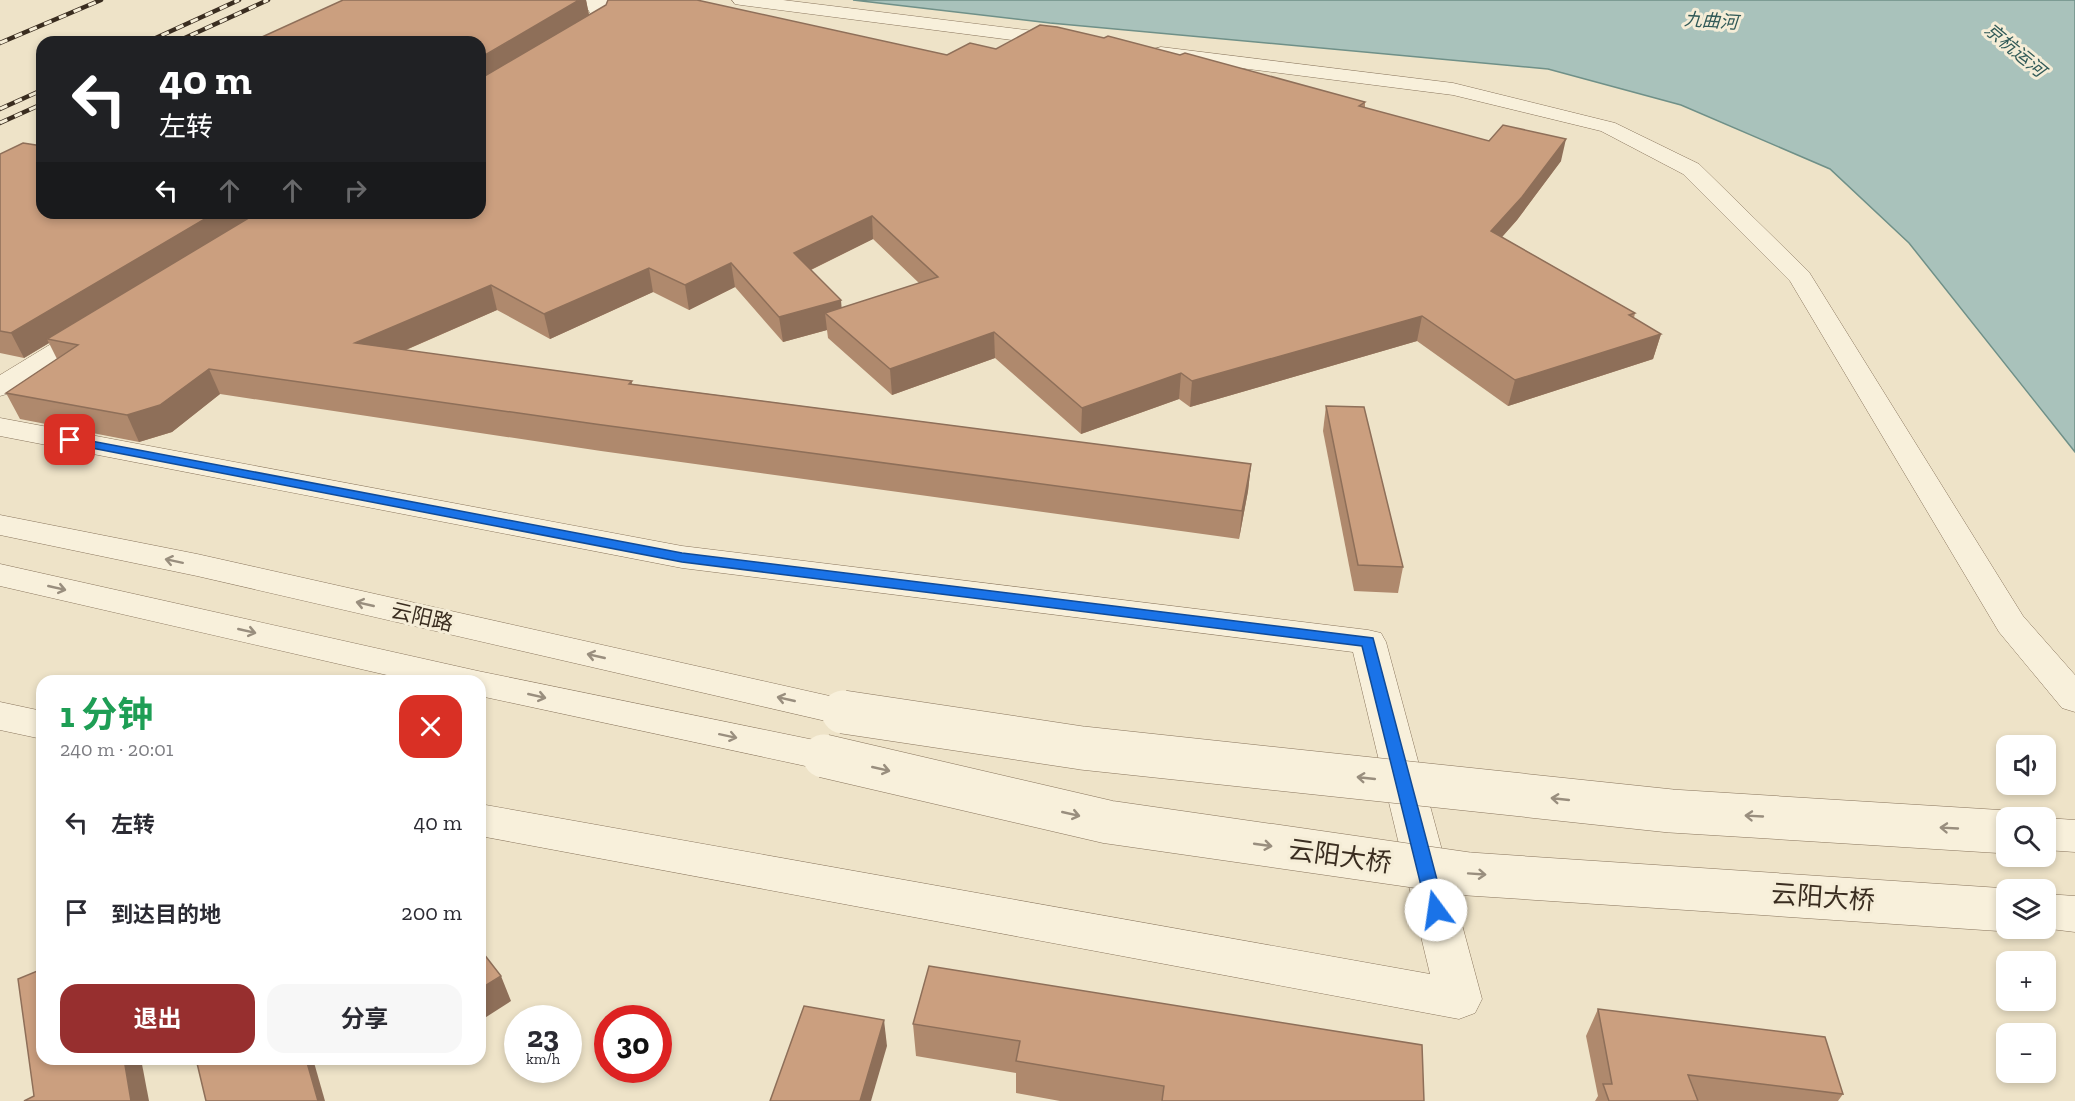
<!DOCTYPE html>
<html lang="zh">
<meta charset="utf-8">
<style>
:root{--surface:#fff;--page:#f7f7f7;--text:#2b2b33;--muted:#7c7c81;--accent:#972f2f}
body{margin:0;font-family:"Zilla Slab","Noto Sans SC",serif;background:var(--page);color:var(--text);height:100vh;display:flex;flex-direction:column;font-size:22px;white-space:nowrap}
*{box-sizing:border-box;margin:0}
p{font-size:20px;color:var(--muted)}
.icon{flex:none;width:33px;height:33px;fill:none;stroke:currentColor;stroke-width:2;stroke-linecap:round;stroke-linejoin:round}
.map{position:relative;flex:1;overflow:hidden}
.details{position:absolute;left:36px;top:675px;width:450px;height:390px;display:flex;flex-direction:column;background:var(--surface);border-radius:18px;box-shadow:0 3px 9px #0003}
.details>*{flex:none}
.banner{position:absolute;left:36px;top:36px;width:450px;height:183px;border-radius:18px;box-shadow:0 3px 9px #0003;background:#202124;color:#fff;overflow:hidden}
.controls{position:absolute;left:1996px;top:735px;display:grid;gap:12px}
.controls a{display:grid;place-items:center;width:60px;height:60px;border-radius:12px;background:var(--surface);box-shadow:0 3px 9px #0003;font-size:30px}
.speed{position:absolute;left:504px;top:1005px;display:flex;gap:12px;font-size:30px;font-weight:700;text-align:center}
.speed>*{display:grid;place-content:center;width:78px;height:78px;border-radius:50%;background:var(--surface);box-shadow:0 3px 9px #0003;line-height:1}
.speed small{font-size:15px;font-weight:400}
.speed .limit{border:9px solid #d22;background:#fff;color:#111}
.pin{position:absolute;display:grid;place-items:center;width:51px;height:51px;color:#fff;margin:-26px;border-radius:12px;box-shadow:0 3px 9px #0006}
.me{position:absolute;width:66px;margin:-33px;rotate:346deg;stroke-linejoin:round;filter:drop-shadow(0 0 4px #0008)}
.turn{display:flex;align-items:center;gap:21px;height:126px;padding:0 24px;font-size:27px}
.turn .icon{width:78px;height:78px;stroke-width:2.5}
.turn b{display:block;font-size:42px;line-height:51px}
.lanes{display:flex;align-items:center;height:57px;padding:0 24px;background:#0003;justify-content:center;gap:30px;direction:ltr}
.lanes .off{opacity:.35}
.round{display:grid;place-items:center;flex:none;width:63px;height:63px;border-radius:18px;background:var(--page)}
.summary{display:flex;align-items:center;justify-content:space-between;height:102px;padding:0 24px}
h1{font-size:36px;font-weight:700;line-height:45px;color:#1e9e55}
.cta{display:flex;gap:12px;margin-top:auto;padding:12px 24px}
.cta a{flex:1;height:69px;border-radius:18px;background:var(--accent);color:#fff;font-size:24px;font-weight:700;line-height:69px;text-align:center}
.cta a+a{background:var(--page);color:var(--text)}
ul{padding:0;list-style:none}
li{display:flex;align-items:center;gap:18px;height:90px;padding:0 24px}
li div{flex:1}
li b{display:block;font-size:22px}
li em{font-style:normal}
.map>svg:first-child{display:block}
.water{fill:#a9c2bb;stroke:#6f9088;stroke-width:1.5}
.lines{fill:none;stroke-linecap:round;stroke-linejoin:round}
.minor-casing{stroke:#89755d;stroke-width:1}
.minor{fill:#f8f0db;fill-rule:evenodd}
.rail-casing{stroke:#3a2d20;stroke-width:4.5}
.rail{stroke:#f5edd7;stroke-width:3;stroke-dasharray:8;stroke-linecap:butt}
.minor-bridge-far1-casing{stroke:#89755d;stroke-width:34;stroke-linecap:butt}
.minor-bridge-casing{stroke:#89755d;stroke-width:44;stroke-linecap:butt}
.minor-bridge-far1{stroke:#f8f0db;stroke-width:33}
.minor-bridge{stroke:#f8f0db;stroke-width:43}
.wall{fill:#af896d;fill-rule:evenodd}
.shaded-wall{fill:#8e6f59}
.building{fill:#cb9f7f;stroke:#8e6f59;stroke-width:1.5}
.oneway{stroke:#998e7e}
.route{fill:#1a73e8;stroke:#114b97;stroke-width:1.5}
.labels{text-anchor:middle;stroke-width:6;stroke-linejoin:round;paint-order:stroke}
.far-water-label{font-size:18px;font-style:italic;fill:#305957;stroke:#f5edd7}
.street-label{font-size:21px;fill:#3a2d20;stroke:#f5edd7}
.near-street-label{font-size:26px;fill:#3a2d20;stroke:#f5edd7}
</style>
<div class="map">
<svg width="2075" height="1101" viewBox="0 0 2075 1101">
<rect width="100%" height="100%" fill="#eee3c8"/>
<polygon class="water" points="853,0 2075,0 2075,452 1909,243 1830,169 1681,105 1548,69 1050,23"/>
<g class="lines">
<defs>
<g id="minor">
<polygon points="586,0 617,0 614,4 604,6 611,18 608,22 578,41 564,41 562,37 564,33 592,16 584,3"/>
<polygon points="732,0 783,0 1066,35 1073,37 1075,41 1073,45 1066,47 741,5 735,4"/>
<polygon points="1161,47 1453,83 1615,123 1699,164 1809,272 2023,616 2075,675 2075,712 2062,708 1999,632 1790,281 1683,174 1601,131 1453,95 1154,57 1152,53 1154,49"/>
<polygon points="93,322 102,324 106,330 102,336 10,393 0,396 0,375 84,324"/>
<polygon points="0,418 682,546 1368,630 1381,633 1386,642 1482,999 1475,1013 1459,1019 480,836 480,804 1430,974 1353,652 682,568 0,436"/>
<polygon points="0,515 197,554 843,699 856,702 862,712 856,722 843,725 197,576 0,535"/>
<polygon points="0,564 478,671 824,742 838,746 843,756 838,766 824,770 480,696 480,681 413,681 0,586"/>
<polygon points="0,702 42,711 42,739 0,730"/>
<polygon points="2046,818 2075,820 2075,852 2046,850"/>
<polygon points="2046,894 2075,896 2075,932 2042,928 2046,928"/>
</g>
</defs>
<use href="#minor" class="minor-casing"/>
<use href="#minor" class="minor"/>
<defs>
<g id="rail">
<polyline points="147,42 239,0"/>
<polyline points="176,42 268,0"/>
<polyline points="0,43 101,0"/>
<polyline points="0,109 42,90"/>
<polyline points="0,123 42,104"/>
</g>
</defs>
<use href="#rail" class="rail-casing"/>
<use href="#rail" class="rail"/>
<defs>
<polyline id="minor-bridge-far1" points="843,712 850,713"/>
<g id="minor-bridge">
<polyline points="843,712 1082,748 1671,811 2007,832"/>
<polyline points="824,756 1108,822 1469,874 2007,910"/>
</g>
</defs>
<use href="#minor-bridge-far1" class="minor-bridge-far1-casing"/>
<use href="#minor-bridge" class="minor-bridge-casing"/>
<use href="#minor-bridge-far1" class="minor-bridge-far1"/>
<use href="#minor-bridge" class="minor-bridge"/>
</g>
<g class="wall">
<path d="M586 0 589 15 947 55 996 49 1180 55 1365 102V108L1561 161 1517 220 1502 237 1635 313 1634 318 1661 334 1653 359 1508 406 1417 341 1190 407 1179 399 1081 434 995 358 892 395 828 338 827 330 783 342 735 287 689 310 653 292 550 339 497 310 406 350 632 381V384L1251 464 1248 491 1239 539 601 451 220 394 172 432 139 442 20 419 6 393 57 359 49 343 24 358 0 353V154L42 213H480ZM873 239 919 283 841 308 811 270Z"/>
<polygon points="1326,406 1403,567 1398,593 1354,591 1323,431"/>
<polygon points="1598,1009 1843,1094 1838,1101 1595,1101 1598,1096 1586,1036"/>
<polygon points="913,1024 1424,1101 1060,1101 1016,1093 1016,1073 916,1056"/>
</g>
<g class="shaded-wall">
<polygon points="579,0 586,0 589,15 480,81 480,58"/>
<polygon points="1566,139 1561,161 1517,220 1486,255 1491,231"/>
<polygon points="215,213 263,213 47,339 49,343 24,358 11,333"/>
<polygon points="872,216 873,239 796,277 794,253"/>
<polygon points="731,263 735,287 689,310 685,285"/>
<polygon points="649,268 653,292 550,339 544,314"/>
<polygon points="491,285 497,310 364,368 355,343"/>
<polygon points="841,300 843,325 825,313 827,330 783,342 779,317"/>
<polygon points="1422,316 1417,341 1190,407 1192,381"/>
<polygon points="994,332 995,358 892,395 890,369"/>
<polygon points="1661,334 1653,359 1508,406 1515,380"/>
<polygon points="209,369 220,394 172,432 139,442 127,415"/>
<polygon points="1181,373 1179,399 1081,434 1082,408"/>
<polygon points="1251,464 1248,491 1239,539 1242,511"/>
<polygon points="501,976 511,1001 480,1021 480,989"/>
<polygon points="884,1020 887,1046 871,1101 860,1101"/>
<polygon points="124,1059 141,1059 149,1101 131,1101"/>
<polygon points="306,1059 313,1059 325,1101 318,1101"/>
</g>
<g class="building">
<polygon points="343,0 579,0 480,58 480,42 251,42"/>
<polygon points="608,0 697,0 947,55 970,43 996,49 1040,25 1057,27 1104,38 1108,36 1180,55 1185,53 1365,102 1359,106 1489,141 1503,125 1566,139 1522,197 1491,231 1635,313 1629,315 1661,334 1515,380 1422,316 1192,381 1181,373 1082,408 994,332 890,369 825,313 938,277 872,216 794,253 841,300 779,317 731,263 685,285 649,268 544,314 491,285 355,343 632,381 629,384 1251,464 1242,511 595,424 209,369 160,405 127,415 6,393 78,345 47,339 257,213 480,213 480,78 483,77 606,5"/>
<polygon points="23,143 42,146 42,213 215,213 11,333 0,331 0,154"/>
<polygon points="1326,406 1364,407 1403,567 1358,565"/>
<polygon points="480,949 501,976 480,989"/>
<polygon points="929,966 1422,1045 1424,1101 1162,1101 1164,1086 1016,1061 1020,1041 913,1024"/>
<polygon points="42,969 42,1059 124,1059 131,1101 24,1101 34,1096 18,979"/>
<polygon points="804,1006 884,1020 860,1101 770,1101"/>
<polygon points="1598,1009 1825,1037 1843,1094 1688,1075 1698,1101 1609,1101 1603,1084 1612,1084"/>
<polygon points="196,1059 306,1059 318,1101 206,1101"/>
</g>
<defs><path id="oneway-shaft" d="M-6 0H5M1.5-3L5.5 0L1.5 3" fill="none" stroke-width="1.6" stroke-linecap="round" stroke-linejoin="round" transform="scale(1.5)"/></defs>
<g class="oneway">
<use href="#oneway-shaft" transform="translate(174 561) rotate(-168)"/>
<use href="#oneway-shaft" transform="translate(57 588) rotate(13)"/>
<use href="#oneway-shaft" transform="translate(365 604) rotate(-167)"/>
<use href="#oneway-shaft" transform="translate(247 631) rotate(13)"/>
<use href="#oneway-shaft" transform="translate(596 656) rotate(-167)"/>
<use href="#oneway-shaft" transform="translate(537 696) rotate(13)"/>
<use href="#oneway-shaft" transform="translate(786 699) rotate(-167)"/>
<use href="#oneway-shaft" transform="translate(728 736) rotate(12)"/>
<use href="#oneway-shaft" transform="translate(881 769) rotate(13)"/>
<use href="#oneway-shaft" transform="translate(1366 778) rotate(-174)"/>
<use href="#oneway-shaft" transform="translate(1560 799) rotate(-174)"/>
<use href="#oneway-shaft" transform="translate(1071 814) rotate(13)"/>
<use href="#oneway-shaft" transform="translate(1754 816) rotate(-177)"/>
<use href="#oneway-shaft" transform="translate(1949 828) rotate(-177)"/>
<use href="#oneway-shaft" transform="translate(1263 845) rotate(8)"/>
<use href="#oneway-shaft" transform="translate(1477 874) rotate(4)"/>
</g>
<polygon class="route" points="70,437 682,553 1373,638 1445,910 1442,915 1436,917 1430,915 1427,910 1362,646 682,562 66,443 64,440 66,438"/>
<g class="labels">
<g class="far-water-label">
<text transform="translate(1711 21) rotate(4)" y="6">九曲河</text>
<text transform="translate(2015 50) rotate(40)" y="6">京杭运河</text>
</g>
<g class="street-label">
<text transform="translate(422 617) rotate(13)" y="7">云阳路</text>
</g>
<g class="near-street-label">
<text transform="translate(1340 856) rotate(8)" y="9">云阳大桥</text>
<text transform="translate(1823 897) rotate(4)" y="9">云阳大桥</text>
</g>
</g>
</svg>
<div class="controls">
<a><svg class="icon" aria-label="sound" viewBox="0 0 24 24"><path d="M4 9h4l5-4v14l-5-4H4zM17 9q2 3 0 6"/></svg></a>
<a><svg class="icon" aria-label="search" viewBox="0 0 24 24"><circle cx="10" cy="10" r="6"/><path d="M15 15l6 6"/></svg></a>
<a><svg class="icon" aria-label="layers" viewBox="0 0 24 24"><path d="M12 4l9 5-9 5-9-5zM3 14l9 5 9-5"/></svg></a>
<a>+</a>
<a>−</a>
</div>
<div class="speed"><div>23<small>km/h</small></div><div class="limit">30</div></div>
<div class="pin" style="left:70px;top:440px;background:#d93025"><svg class="icon" aria-label="arrive" viewBox="0 0 24 24"><path d="M6 21V4h12l-3 4 3 4H6"/></svg></div>
<svg class="me" style="left:1436px;top:910px" viewBox="-20 -20 40 40"><circle r="19" fill="#fff"/><path d="M0-13L10 11 0 6-10 11z" fill="#1a73e8"/></svg>
<div class="banner">
<div class="turn"><svg class="icon" aria-label="left" viewBox="0 0 24 24"><path d="M17 20v-9H6M10 6l-5 5 5 5"/></svg><div><b>40 m</b>左转</div></div>
<div class="lanes"><svg class="icon" aria-label="left" viewBox="0 0 24 24"><path d="M17 20v-9H6M10 6l-5 5 5 5"/></svg><svg class="icon off" aria-label="ahead" viewBox="0 0 24 24"><path d="M12 20V5M6 11l6-6 6 6"/></svg><svg class="icon off" aria-label="ahead" viewBox="0 0 24 24"><path d="M12 20V5M6 11l6-6 6 6"/></svg><svg class="icon off" aria-label="right" viewBox="0 0 24 24"><path d="M7 20v-9h11M14 6l5 5-5 5"/></svg></div>
</div>
<section class="details">
<div class="summary"><div><h1>1 分钟</h1><p>240 m · 20:01</p></div><a class="round" style="background:#d93025;color:#fff"><svg class="icon" aria-label="close" viewBox="0 0 24 24"><path d="M6 6l12 12M18 6L6 18"/></svg></a></div>
<ul>
<li><svg class="icon" aria-label="left" viewBox="0 0 24 24"><path d="M17 20v-9H6M10 6l-5 5 5 5"/></svg><div><b>左转</b></div><em>40 m</em></li>
<li><svg class="icon" aria-label="arrive" viewBox="0 0 24 24"><path d="M6 21V4h12l-3 4 3 4H6"/></svg><div><b>到达目的地</b></div><em>200 m</em></li>
</ul>
<div class="cta"><a>退出</a><a>分享</a></div>
</section>
</div>
